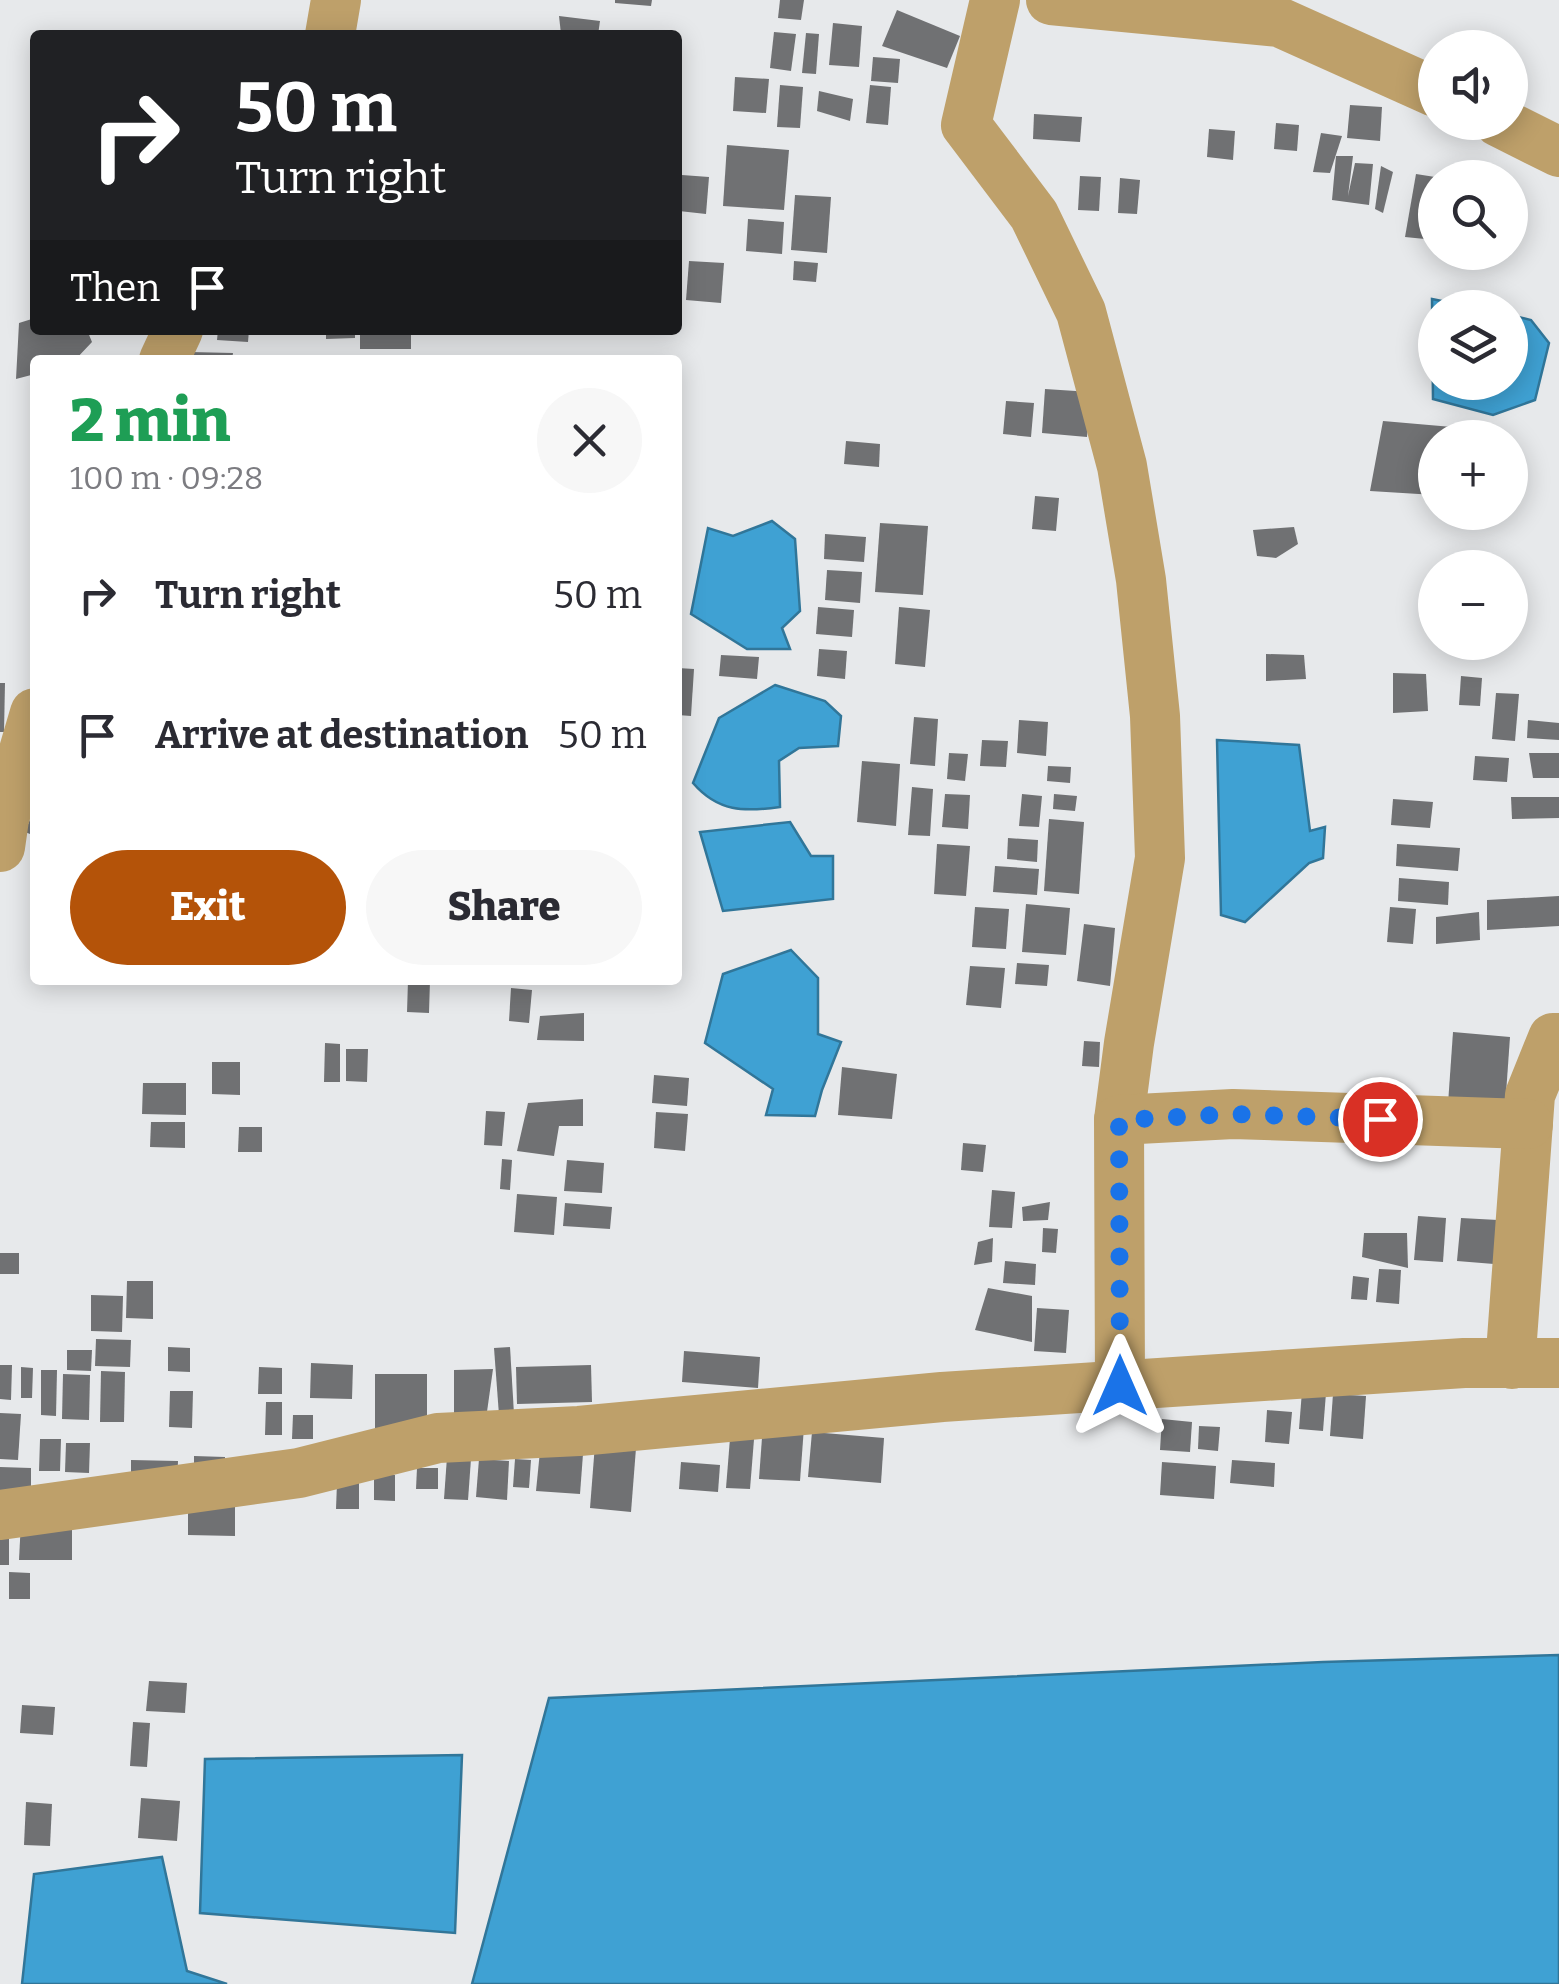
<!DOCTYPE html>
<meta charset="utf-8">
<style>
:root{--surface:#fff;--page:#f7f7f7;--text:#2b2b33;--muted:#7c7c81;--accent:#b45309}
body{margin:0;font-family:Bitter,serif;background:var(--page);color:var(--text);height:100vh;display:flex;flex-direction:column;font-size:38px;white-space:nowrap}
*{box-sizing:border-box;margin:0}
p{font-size:32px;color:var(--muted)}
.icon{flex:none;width:55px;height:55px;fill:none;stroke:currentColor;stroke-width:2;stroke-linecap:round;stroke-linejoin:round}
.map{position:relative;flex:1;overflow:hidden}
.details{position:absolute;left:30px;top:355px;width:652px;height:630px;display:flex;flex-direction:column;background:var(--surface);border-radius:10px;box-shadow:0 5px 25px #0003}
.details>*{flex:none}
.banner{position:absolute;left:30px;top:30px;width:652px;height:305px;border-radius:10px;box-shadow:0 5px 25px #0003;background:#202124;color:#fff;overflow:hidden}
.fabs{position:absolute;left:1418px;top:30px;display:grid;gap:20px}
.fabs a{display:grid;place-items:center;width:110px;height:110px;border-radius:50%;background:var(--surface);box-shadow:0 5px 25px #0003;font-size:50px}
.pin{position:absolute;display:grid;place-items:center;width:85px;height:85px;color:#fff;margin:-42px;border:5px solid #fff;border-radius:50%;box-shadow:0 2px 10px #0007}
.me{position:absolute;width:110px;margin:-55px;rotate:0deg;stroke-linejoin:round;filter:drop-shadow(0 0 8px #0008)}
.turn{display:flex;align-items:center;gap:35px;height:210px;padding:0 40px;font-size:45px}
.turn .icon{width:130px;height:130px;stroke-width:2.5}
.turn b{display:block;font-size:70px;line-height:85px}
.then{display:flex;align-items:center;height:95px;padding:0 40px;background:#0003;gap:20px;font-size:38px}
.round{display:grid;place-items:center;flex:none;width:105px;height:105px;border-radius:52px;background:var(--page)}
.overview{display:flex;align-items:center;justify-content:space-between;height:170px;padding:0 40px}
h1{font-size:60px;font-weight:800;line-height:75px;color:#1e9e55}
.primary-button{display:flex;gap:20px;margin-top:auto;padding:20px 40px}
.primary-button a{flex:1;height:115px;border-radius:60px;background:var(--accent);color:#fff;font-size:40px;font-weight:800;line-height:115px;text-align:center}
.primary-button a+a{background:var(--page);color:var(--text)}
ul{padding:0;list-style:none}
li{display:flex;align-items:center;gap:30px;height:140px;padding:0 40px}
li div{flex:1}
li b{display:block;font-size:38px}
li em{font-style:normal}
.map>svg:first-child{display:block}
.water{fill:#3fa1d3;stroke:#317699;stroke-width:2.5}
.building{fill:#707173}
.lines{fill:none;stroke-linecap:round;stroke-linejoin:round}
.minor{stroke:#bea06a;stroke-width:50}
.route{stroke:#1a73e8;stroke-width:18;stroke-dasharray:0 32.4}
</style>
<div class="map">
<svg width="1559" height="1984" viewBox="0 0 1559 1984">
<rect width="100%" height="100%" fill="#e7e9eb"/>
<g class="water">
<polygon points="1432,299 1471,307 1435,308 1435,382 1510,382 1510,315 1531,320 1549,343 1535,400 1493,415 1433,399"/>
<polygon points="772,521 795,539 800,611 782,628 790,649 747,649 691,614 708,528 733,536"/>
<path d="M775 685 825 701 841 716 838 746 799 748 779 761 780 807C744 812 718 812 693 783L719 718Z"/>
<polygon points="1217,740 1299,745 1310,831 1325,827 1323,858 1309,863 1245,922 1221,915"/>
<polygon points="790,822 811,856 833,856 833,899 723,911 700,832"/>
<polygon points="791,950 818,978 818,1034 841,1042 822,1090 815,1116 766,1115 773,1089 705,1043 723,974"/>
<polygon points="1559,1655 1559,1984 472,1984 549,1698 1323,1662"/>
<polygon points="462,1755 455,1933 200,1913 205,1759"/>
<polygon points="162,1857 187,1971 227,1984 22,1984 34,1874"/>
</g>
<g class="building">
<polygon points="615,0 652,0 651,6 615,3"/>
<polygon points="780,0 804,0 801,20 778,18"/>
<polygon points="897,10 960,36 947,68 882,46"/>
<polygon points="559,16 600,21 598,35 561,34"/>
<polygon points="833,23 862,26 859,67 829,65"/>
<polygon points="774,32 796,34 791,71 770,68"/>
<polygon points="806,33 819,34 816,74 802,73"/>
<polygon points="873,57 900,59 898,83 871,81"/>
<polygon points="735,77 769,79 766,113 733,111"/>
<polygon points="780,85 803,87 800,128 777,127"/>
<polygon points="870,85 891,87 888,125 866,123"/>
<polygon points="819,91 853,99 850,121 817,111"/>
<polygon points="1350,105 1382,107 1380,141 1347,138"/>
<polygon points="1034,114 1082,117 1080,142 1033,139"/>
<polygon points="1276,123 1299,125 1297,151 1274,149"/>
<polygon points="1209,129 1235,131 1233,160 1207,157"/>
<polygon points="1321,133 1342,136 1330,173 1313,172"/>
<polygon points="727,145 789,150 784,210 723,206"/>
<polygon points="1336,156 1353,156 1348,196 1355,163 1373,164 1369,205 1332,200"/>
<polygon points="1381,166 1393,172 1383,213 1375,209"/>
<polygon points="1416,174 1435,177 1435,240 1405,237"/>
<polygon points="682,175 709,177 706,214 679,211"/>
<polygon points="1080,176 1101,177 1099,211 1078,210"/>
<polygon points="1120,178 1140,180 1137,214 1118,213"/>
<polygon points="795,195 831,197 827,253 791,250"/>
<polygon points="748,219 784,222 782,254 746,251"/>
<polygon points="689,261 724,263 721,303 686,300"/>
<polygon points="794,261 818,263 816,282 793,280"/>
<polygon points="35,318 35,330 87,330 92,342 75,360 35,360 35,374 16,379 19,323"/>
<polygon points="218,330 249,330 248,342 217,340"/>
<polygon points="326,330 355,330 355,338 326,339"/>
<rect x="360" y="330" width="51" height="19"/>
<polygon points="190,352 233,353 232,360 189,360"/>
<polygon points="1045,389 1091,392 1087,437 1042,433"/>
<polygon points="1006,401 1034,403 1031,437 1003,434"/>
<polygon points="1383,421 1452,427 1450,438 1435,438 1435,495 1370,491"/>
<polygon points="846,441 880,444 879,467 844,464"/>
<polygon points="1035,496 1059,498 1056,531 1032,529"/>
<polygon points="880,523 928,526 923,595 875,592"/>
<polygon points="1294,527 1298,544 1276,558 1257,556 1253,530"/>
<polygon points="825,534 866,537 864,562 824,559"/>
<polygon points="827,570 862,572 860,603 825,600"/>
<polygon points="818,607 854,610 852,637 816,634"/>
<polygon points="899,607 930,610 925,667 895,664"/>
<polygon points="819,649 847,651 845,679 817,676"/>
<polygon points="1266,654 1304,655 1306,679 1266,681"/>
<polygon points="721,655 759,657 757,679 719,676"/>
<polygon points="678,668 694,669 691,716 678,715"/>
<polygon points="1393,673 1426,674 1428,711 1393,713"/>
<polygon points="1461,676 1482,678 1480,706 1459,705"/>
<polygon points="0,683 5,683 4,732 0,732"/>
<polygon points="1496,693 1519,694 1515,741 1492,739"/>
<polygon points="914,717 938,719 935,766 910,764"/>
<polygon points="1019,720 1048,722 1046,756 1017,753"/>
<polygon points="1528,720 1559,723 1559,740 1527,738"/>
<polygon points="982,740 1008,741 1006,767 980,766"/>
<polygon points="949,753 968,754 965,781 947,779"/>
<polygon points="1529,753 1559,753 1559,778 1533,778"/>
<polygon points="1475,756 1509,758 1507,782 1473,780"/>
<polygon points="862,761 900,764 896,826 857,822"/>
<polygon points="1048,766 1071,767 1070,783 1047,781"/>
<polygon points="912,787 933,789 930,836 908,835"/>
<polygon points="945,794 970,795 968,829 942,827"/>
<polygon points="1022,794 1042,796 1039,827 1019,826"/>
<polygon points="1054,794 1077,796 1075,811 1053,809"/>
<polygon points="1511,797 1559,797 1559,818 1512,819"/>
<polygon points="1393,799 1433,802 1430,828 1391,825"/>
<polygon points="35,807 35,836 25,832"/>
<polygon points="1049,819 1084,822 1079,894 1044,891"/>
<polygon points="1008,838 1038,840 1037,862 1007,859"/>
<polygon points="937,844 970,846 966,896 934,894"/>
<polygon points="1397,844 1460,848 1458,871 1396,866"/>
<polygon points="995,866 1039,869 1037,895 993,892"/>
<polygon points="1399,878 1449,882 1448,905 1398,901"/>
<polygon points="1559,896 1559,926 1487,930 1487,900"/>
<polygon points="1026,904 1070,908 1066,955 1022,952"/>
<polygon points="975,907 1009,909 1006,949 972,947"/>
<polygon points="1390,907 1416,909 1413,944 1387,942"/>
<polygon points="1479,912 1480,940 1436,944 1436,917"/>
<polygon points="1084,924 1115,928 1110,986 1077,981"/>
<polygon points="1017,963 1049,965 1047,986 1015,984"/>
<polygon points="970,966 1005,968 1001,1008 966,1005"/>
<polygon points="408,980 430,980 429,1013 407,1012"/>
<polygon points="511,988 532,990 529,1023 509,1021"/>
<polygon points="584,1013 584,1041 537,1040 540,1016"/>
<polygon points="1453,1032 1510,1037 1505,1108 1448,1104"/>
<polygon points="1084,1041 1100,1042 1099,1067 1082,1066"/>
<polygon points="325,1043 340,1044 340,1082 324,1082"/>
<polygon points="346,1049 368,1049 367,1082 346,1081"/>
<polygon points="212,1062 240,1062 240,1095 212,1094"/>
<polygon points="842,1067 897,1074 892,1119 838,1115"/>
<polygon points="654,1075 689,1078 687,1106 652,1103"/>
<polygon points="143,1083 186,1083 186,1115 142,1114"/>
<polygon points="583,1099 583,1126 559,1126 554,1156 517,1151 528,1103"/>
<polygon points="486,1111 505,1112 502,1146 484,1145"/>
<polygon points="656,1112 688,1114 685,1151 654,1148"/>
<polygon points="151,1122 185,1122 185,1148 150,1147"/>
<polygon points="239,1127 262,1127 262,1152 238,1152"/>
<polygon points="963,1143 986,1145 983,1172 961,1170"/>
<polygon points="502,1159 512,1160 510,1190 500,1189"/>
<polygon points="567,1160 604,1163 602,1193 564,1191"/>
<polygon points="992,1190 1015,1192 1012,1228 989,1227"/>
<polygon points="517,1194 557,1197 554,1235 514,1232"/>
<polygon points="1050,1202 1048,1220 1023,1221 1022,1207"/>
<polygon points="565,1203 612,1207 610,1229 563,1226"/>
<polygon points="1418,1216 1446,1218 1443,1262 1414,1260"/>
<polygon points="1461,1218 1498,1220 1494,1264 1457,1261"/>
<polygon points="1043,1228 1058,1229 1056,1253 1042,1252"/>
<polygon points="1364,1233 1407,1233 1408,1268 1362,1257"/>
<polygon points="993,1238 992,1262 974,1265 978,1242"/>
<rect x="0" y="1253" width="19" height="21"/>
<polygon points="1005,1261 1036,1264 1035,1285 1003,1283"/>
<polygon points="1379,1269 1401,1270 1399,1304 1376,1302"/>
<polygon points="1353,1276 1369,1278 1367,1300 1351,1299"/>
<polygon points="127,1281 153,1281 153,1319 126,1318"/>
<polygon points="988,1288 1032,1296 1032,1342 975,1330"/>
<polygon points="91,1295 123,1296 122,1332 91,1331"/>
<polygon points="1037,1308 1069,1310 1066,1353 1034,1351"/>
<polygon points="96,1339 131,1340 130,1367 95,1366"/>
<polygon points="168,1347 190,1348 190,1372 168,1371"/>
<polygon points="510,1347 514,1414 499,1415 494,1348"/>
<polygon points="67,1350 92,1350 91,1371 67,1370"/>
<polygon points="684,1351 760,1357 758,1388 682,1382"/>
<polygon points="311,1363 353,1365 352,1399 310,1398"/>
<polygon points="0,1365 12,1365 11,1400 0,1399"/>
<polygon points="591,1365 592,1402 517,1404 516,1367"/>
<polygon points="21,1367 33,1368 32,1398 21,1398"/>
<polygon points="259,1367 282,1368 282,1394 258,1394"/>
<polygon points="493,1369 485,1426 454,1426 454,1370"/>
<polygon points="41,1370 57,1370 56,1416 41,1415"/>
<polygon points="101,1371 125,1372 124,1422 100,1422"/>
<polygon points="63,1374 90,1375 89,1420 62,1419"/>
<rect x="375" y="1374" width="52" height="58"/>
<polygon points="170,1391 193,1391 192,1428 169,1427"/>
<polygon points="1302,1391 1326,1393 1323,1431 1299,1429"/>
<polygon points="1333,1394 1366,1396 1363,1439 1330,1436"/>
<polygon points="266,1402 282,1402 282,1435 265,1435"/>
<polygon points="1267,1410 1292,1412 1289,1444 1265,1442"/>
<polygon points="0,1413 21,1414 18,1460 0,1459"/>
<polygon points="293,1415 313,1415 313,1439 292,1439"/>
<polygon points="1162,1419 1192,1422 1190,1452 1160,1450"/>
<polygon points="763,1424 804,1427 800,1481 759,1479"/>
<polygon points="731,1426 755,1427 750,1489 726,1488"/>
<polygon points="1199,1426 1220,1427 1218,1451 1198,1449"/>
<polygon points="812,1432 884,1438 881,1483 808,1477"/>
<polygon points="40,1439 61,1439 60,1471 39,1471"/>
<polygon points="66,1443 90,1443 89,1473 65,1472"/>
<polygon points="595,1444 636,1448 631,1512 590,1508"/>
<polygon points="540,1451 583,1454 580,1494 536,1491"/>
<polygon points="194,1456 225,1457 225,1474 194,1473"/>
<polygon points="447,1457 471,1459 468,1500 444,1499"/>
<polygon points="479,1459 509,1461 507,1500 476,1497"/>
<polygon points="515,1459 531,1460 529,1488 513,1487"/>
<polygon points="131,1460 178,1461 177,1483 131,1483"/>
<polygon points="1232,1460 1275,1463 1274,1487 1230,1483"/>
<polygon points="681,1462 720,1465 718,1492 679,1489"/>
<polygon points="1162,1462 1216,1466 1214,1499 1160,1495"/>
<polygon points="0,1467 31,1468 31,1500 0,1500"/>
<polygon points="417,1468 438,1468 438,1489 416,1489"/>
<polygon points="374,1475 395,1475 395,1501 374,1500"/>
<polygon points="337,1483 359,1483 359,1509 336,1509"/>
<polygon points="188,1504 235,1505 235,1536 188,1535"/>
<polygon points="21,1521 72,1522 72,1560 19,1560"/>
<rect x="0" y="1529" width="9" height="36"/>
<polygon points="9,1572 30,1573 30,1599 9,1599"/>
<polygon points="149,1681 187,1683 185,1713 146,1711"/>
<polygon points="22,1705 55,1707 53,1735 20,1733"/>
<polygon points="133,1722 150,1723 147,1767 130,1766"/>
<polygon points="141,1798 180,1801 177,1841 138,1838"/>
<polygon points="26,1802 52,1804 50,1846 24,1845"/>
</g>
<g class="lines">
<g class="minor">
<polyline points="995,0 966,125 1034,215 1081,312 1122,466 1141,580 1155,716 1160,858 1129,1043 1119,1120"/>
<polyline points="1051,0 1279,22 1435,92"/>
<polyline points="330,35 336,0"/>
<polyline points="1499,122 1559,152"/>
<polyline points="164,360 178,330"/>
<polyline points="0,847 4,819 35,713"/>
<polyline points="1512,1364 1512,1339 1530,1095 1553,1038 1559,1038"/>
<polyline points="1120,1386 1119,1120 1233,1114 1528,1124"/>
<polyline points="0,1515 299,1473 438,1438 579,1431 942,1397 1464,1363 1559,1363"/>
</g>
</g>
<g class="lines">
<polyline class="route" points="1120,1386 1119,1120 1233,1114 1380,1119"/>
</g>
</svg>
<div class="fabs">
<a><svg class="icon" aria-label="sound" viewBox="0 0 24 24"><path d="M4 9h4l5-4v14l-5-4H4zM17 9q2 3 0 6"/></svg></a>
<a><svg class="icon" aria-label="search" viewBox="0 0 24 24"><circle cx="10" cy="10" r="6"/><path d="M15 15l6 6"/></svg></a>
<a><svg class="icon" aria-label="layers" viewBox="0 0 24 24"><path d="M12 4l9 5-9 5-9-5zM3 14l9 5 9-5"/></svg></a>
<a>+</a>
<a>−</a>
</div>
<div class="pin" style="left:1380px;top:1119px;background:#d93025"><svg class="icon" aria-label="arrive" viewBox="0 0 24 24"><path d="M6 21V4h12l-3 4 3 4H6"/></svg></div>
<svg class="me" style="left:1120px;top:1386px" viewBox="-20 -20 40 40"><path d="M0-17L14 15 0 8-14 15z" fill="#1a73e8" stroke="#fff" stroke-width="4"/></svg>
<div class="banner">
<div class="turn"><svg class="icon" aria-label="right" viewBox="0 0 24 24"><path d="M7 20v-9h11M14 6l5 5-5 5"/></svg><div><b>50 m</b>Turn right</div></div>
<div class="then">Then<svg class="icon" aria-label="arrive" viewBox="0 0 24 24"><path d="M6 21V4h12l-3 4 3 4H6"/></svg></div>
</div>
<section class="details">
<div class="overview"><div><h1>2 min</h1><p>100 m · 09:28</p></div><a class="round"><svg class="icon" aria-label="close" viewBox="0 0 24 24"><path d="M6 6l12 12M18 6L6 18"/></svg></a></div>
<ul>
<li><svg class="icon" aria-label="right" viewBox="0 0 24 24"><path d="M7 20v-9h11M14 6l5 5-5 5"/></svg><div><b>Turn right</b></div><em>50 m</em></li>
<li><svg class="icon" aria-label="arrive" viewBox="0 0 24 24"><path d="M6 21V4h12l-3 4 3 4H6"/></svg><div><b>Arrive at destination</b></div><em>50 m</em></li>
</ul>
<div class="primary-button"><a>Exit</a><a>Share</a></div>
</section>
</div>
